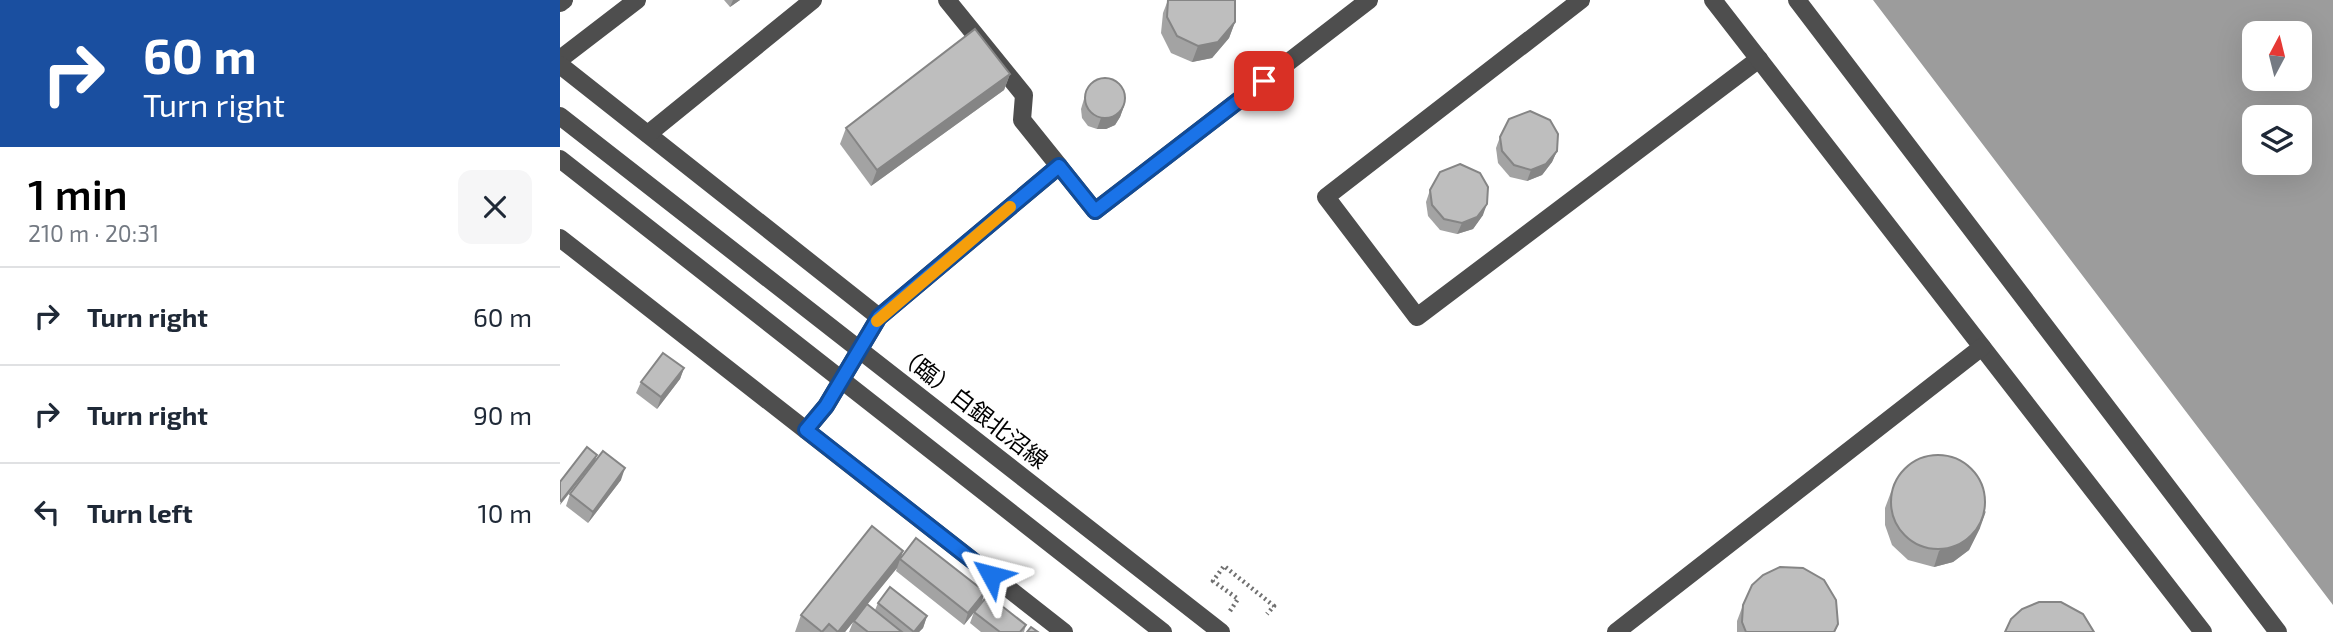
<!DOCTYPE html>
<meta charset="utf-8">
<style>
:root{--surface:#fff;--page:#f6f6f7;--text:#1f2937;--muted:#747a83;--line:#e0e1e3;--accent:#000}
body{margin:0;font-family:"Exo 2","Noto Sans JP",sans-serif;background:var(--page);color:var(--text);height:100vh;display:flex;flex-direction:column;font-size:26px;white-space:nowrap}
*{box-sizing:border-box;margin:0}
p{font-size:23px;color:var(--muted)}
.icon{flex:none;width:38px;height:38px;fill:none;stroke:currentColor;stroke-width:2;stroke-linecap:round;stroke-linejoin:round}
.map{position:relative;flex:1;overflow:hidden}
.sheet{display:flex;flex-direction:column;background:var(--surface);width:560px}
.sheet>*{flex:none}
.top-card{background:#1a4fa0;color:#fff;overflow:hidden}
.needle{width:46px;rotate:7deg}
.buttons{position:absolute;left:1682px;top:21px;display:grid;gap:14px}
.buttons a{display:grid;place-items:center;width:70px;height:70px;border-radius:14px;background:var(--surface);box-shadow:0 7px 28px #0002;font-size:35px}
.pin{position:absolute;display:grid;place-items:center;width:60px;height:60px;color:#fff;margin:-30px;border-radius:14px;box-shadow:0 4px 10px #0006}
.me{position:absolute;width:77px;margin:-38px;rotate:308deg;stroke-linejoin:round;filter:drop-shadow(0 0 5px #0008)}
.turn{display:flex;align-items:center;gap:24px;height:147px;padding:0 28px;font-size:32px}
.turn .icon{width:91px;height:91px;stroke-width:2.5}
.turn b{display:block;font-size:49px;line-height:60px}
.round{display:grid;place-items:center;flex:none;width:74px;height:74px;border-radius:14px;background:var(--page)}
.summary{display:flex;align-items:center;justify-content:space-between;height:119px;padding:0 28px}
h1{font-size:42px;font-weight:600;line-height:52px;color:var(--accent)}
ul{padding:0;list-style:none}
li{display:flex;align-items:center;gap:21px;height:98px;padding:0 28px;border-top:2px solid var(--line)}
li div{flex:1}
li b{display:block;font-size:26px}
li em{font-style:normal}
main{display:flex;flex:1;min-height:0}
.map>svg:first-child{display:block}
.water{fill:#9c9c9c;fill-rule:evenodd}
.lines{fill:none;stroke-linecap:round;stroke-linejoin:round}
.path{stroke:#707070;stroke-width:4.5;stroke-dasharray:2 3.5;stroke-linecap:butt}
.minor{stroke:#4e4e4e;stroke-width:18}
.minor-bridge{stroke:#4e4e4e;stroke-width:18}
.wall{fill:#a3a3a3}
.shaded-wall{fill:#858585}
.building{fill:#bebebe;stroke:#858585;stroke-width:2}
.route-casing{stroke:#114b97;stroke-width:18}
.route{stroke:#1a73e8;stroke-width:12}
.slow{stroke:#f59e0b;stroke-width:12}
.labels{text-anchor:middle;stroke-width:5;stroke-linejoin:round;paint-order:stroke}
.street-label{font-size:23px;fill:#000;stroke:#fff}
</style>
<main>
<section class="sheet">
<div class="top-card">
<div class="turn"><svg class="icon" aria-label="right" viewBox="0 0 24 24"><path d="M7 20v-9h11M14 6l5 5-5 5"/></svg><div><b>60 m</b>Turn right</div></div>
</div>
<div class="summary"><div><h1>1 min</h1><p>210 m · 20:31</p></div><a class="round"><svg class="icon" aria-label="close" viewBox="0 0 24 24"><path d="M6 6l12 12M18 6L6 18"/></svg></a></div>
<ul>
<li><svg class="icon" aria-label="right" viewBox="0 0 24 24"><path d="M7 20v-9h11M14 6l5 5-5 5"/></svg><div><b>Turn right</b></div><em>60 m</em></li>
<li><svg class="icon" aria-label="right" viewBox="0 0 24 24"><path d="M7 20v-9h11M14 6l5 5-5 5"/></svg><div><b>Turn right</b></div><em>90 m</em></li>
<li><svg class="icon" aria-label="left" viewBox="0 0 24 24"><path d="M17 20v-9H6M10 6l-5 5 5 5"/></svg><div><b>Turn left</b></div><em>10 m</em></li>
</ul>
</section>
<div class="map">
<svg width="1773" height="632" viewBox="0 0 1773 632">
<rect width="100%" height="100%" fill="#fff"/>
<path class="water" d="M1313 0H1773V605ZM1694 33H1740V79H1694ZM1694 117H1740V163H1694Z"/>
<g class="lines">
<polyline class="path" points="670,611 678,599 653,581 664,566 714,606 707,614"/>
<g class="minor">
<polyline points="387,0 464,95 462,120 499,166"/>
<polyline points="1021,0 766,197 857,317 1199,59"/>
<polyline points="1153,0 1643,632"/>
<polyline points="1237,0 1718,632"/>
<polyline points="0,3 4,0"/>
<polyline points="0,59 77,0"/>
<polyline points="0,65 319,317"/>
<polyline points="88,134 253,0"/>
<polyline points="0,238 504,632"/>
<polyline points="246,430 266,406 319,317 499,166 535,211 809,0"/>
<polyline points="1056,632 1422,347"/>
</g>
<g class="minor-bridge">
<polyline points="0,116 661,632"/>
<polyline points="0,159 603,632"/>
</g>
</g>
<g class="wall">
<polygon points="164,0 180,0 170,7"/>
<polygon points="608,0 675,0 675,22 669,38 652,58 632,62 611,53 601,33 603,13"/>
<polygon points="450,74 444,90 311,186 280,144 286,128"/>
<polygon points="527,89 564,106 560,117 555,125 546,129 537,129 528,126 522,118 521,109"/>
<polygon points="940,137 997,151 992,162 982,175 967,181 950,177 938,163 936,148"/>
<polygon points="870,190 923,215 913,229 897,234 880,230 868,216 866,202"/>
<polygon points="124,368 120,379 97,409 76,393 81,382"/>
<polygon points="61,480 28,523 6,506 10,494"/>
<polygon points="1331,492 1420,528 1409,550 1393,562 1374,567 1348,560 1332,545 1325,525 1325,508"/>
<polygon points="343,551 341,558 425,592 421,603 466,625 464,632 421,632 410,623 414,612 404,625 336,571 337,568 307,604 315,610 318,603 367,616 363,628 359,632 289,632 293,622 285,632 235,632 241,615"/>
<polygon points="1183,605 1278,624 1275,632 1177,632 1177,621"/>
</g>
<g class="shaded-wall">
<polygon points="173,0 180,0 170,7"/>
<polygon points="675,22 669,38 652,58 632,62 638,46"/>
<polygon points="450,74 444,90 311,186 317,170"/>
<polygon points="564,106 560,117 555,125 546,129 537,129 541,118"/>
<polygon points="997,151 992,162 982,175 967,181 971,170"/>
<polygon points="927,204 923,215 913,229 897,234 902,223"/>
<polygon points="124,368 120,379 97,409 101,397"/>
<polygon points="37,455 35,461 0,505 1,501"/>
<polygon points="65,468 61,480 28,523 33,512"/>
<polygon points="1426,511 1420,528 1409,550 1393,562 1374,567 1379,551"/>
<polygon points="343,551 337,568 285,632 278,632"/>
<polygon points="425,592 421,604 404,625 408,613"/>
<polygon points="367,616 363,628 359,632 354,632"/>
</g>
<g class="building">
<polygon points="608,0 675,0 675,22 658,42 638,46 617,36 607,17"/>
<polygon points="415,29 450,74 317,170 286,128"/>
<circle cx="545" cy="98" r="20"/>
<polygon points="970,111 990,120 998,134 997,151 986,164 971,170 954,165 942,151 940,137 949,119"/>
<polygon points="900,164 920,173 928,187 927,204 917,217 902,223 884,219 872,205 870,190 880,172"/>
<polygon points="103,353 124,368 101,397 81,382"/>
<polygon points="27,447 37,455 1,501 0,500 0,482"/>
<polygon points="43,451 65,468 33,512 10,494"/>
<circle cx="1378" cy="502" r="47"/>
<polygon points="312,526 343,551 278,632 269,624 262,632 241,615"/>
<polygon points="356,538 425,592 408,613 340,559"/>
<polygon points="1220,567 1243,568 1264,580 1276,600 1278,624 1274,632 1186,632 1182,622 1183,605 1192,585 1203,575"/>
<polygon points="330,587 367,616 354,632 318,603"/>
<polygon points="428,595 466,625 460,632 440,632 414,612"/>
<polygon points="1479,602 1501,602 1523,614 1534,632 1445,632 1451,619 1462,609"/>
<polygon points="307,604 342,632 308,632 294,621"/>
<polygon points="471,627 478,632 467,632"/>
</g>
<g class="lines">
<defs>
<polyline id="route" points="431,575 246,430 266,406 319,317 499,166 535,211 704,81"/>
</defs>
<use href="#route" class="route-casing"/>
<use href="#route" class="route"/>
<polyline class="slow" points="317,321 450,207"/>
</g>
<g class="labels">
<g class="street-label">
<text transform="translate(412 407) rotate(38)" y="8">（臨）白銀北沼線</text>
</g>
</g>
</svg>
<div class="buttons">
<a><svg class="needle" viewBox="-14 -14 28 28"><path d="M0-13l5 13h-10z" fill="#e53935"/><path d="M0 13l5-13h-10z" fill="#747a83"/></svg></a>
<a><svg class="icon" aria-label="layers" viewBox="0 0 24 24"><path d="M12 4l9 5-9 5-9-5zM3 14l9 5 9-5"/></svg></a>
</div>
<div class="pin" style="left:704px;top:81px;background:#d93025"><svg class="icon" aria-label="arrive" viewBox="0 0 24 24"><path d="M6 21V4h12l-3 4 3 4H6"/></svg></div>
<svg class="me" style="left:431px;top:575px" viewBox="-20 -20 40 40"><path d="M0-17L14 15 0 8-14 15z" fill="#1a73e8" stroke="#fff" stroke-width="4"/></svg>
</div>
</main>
